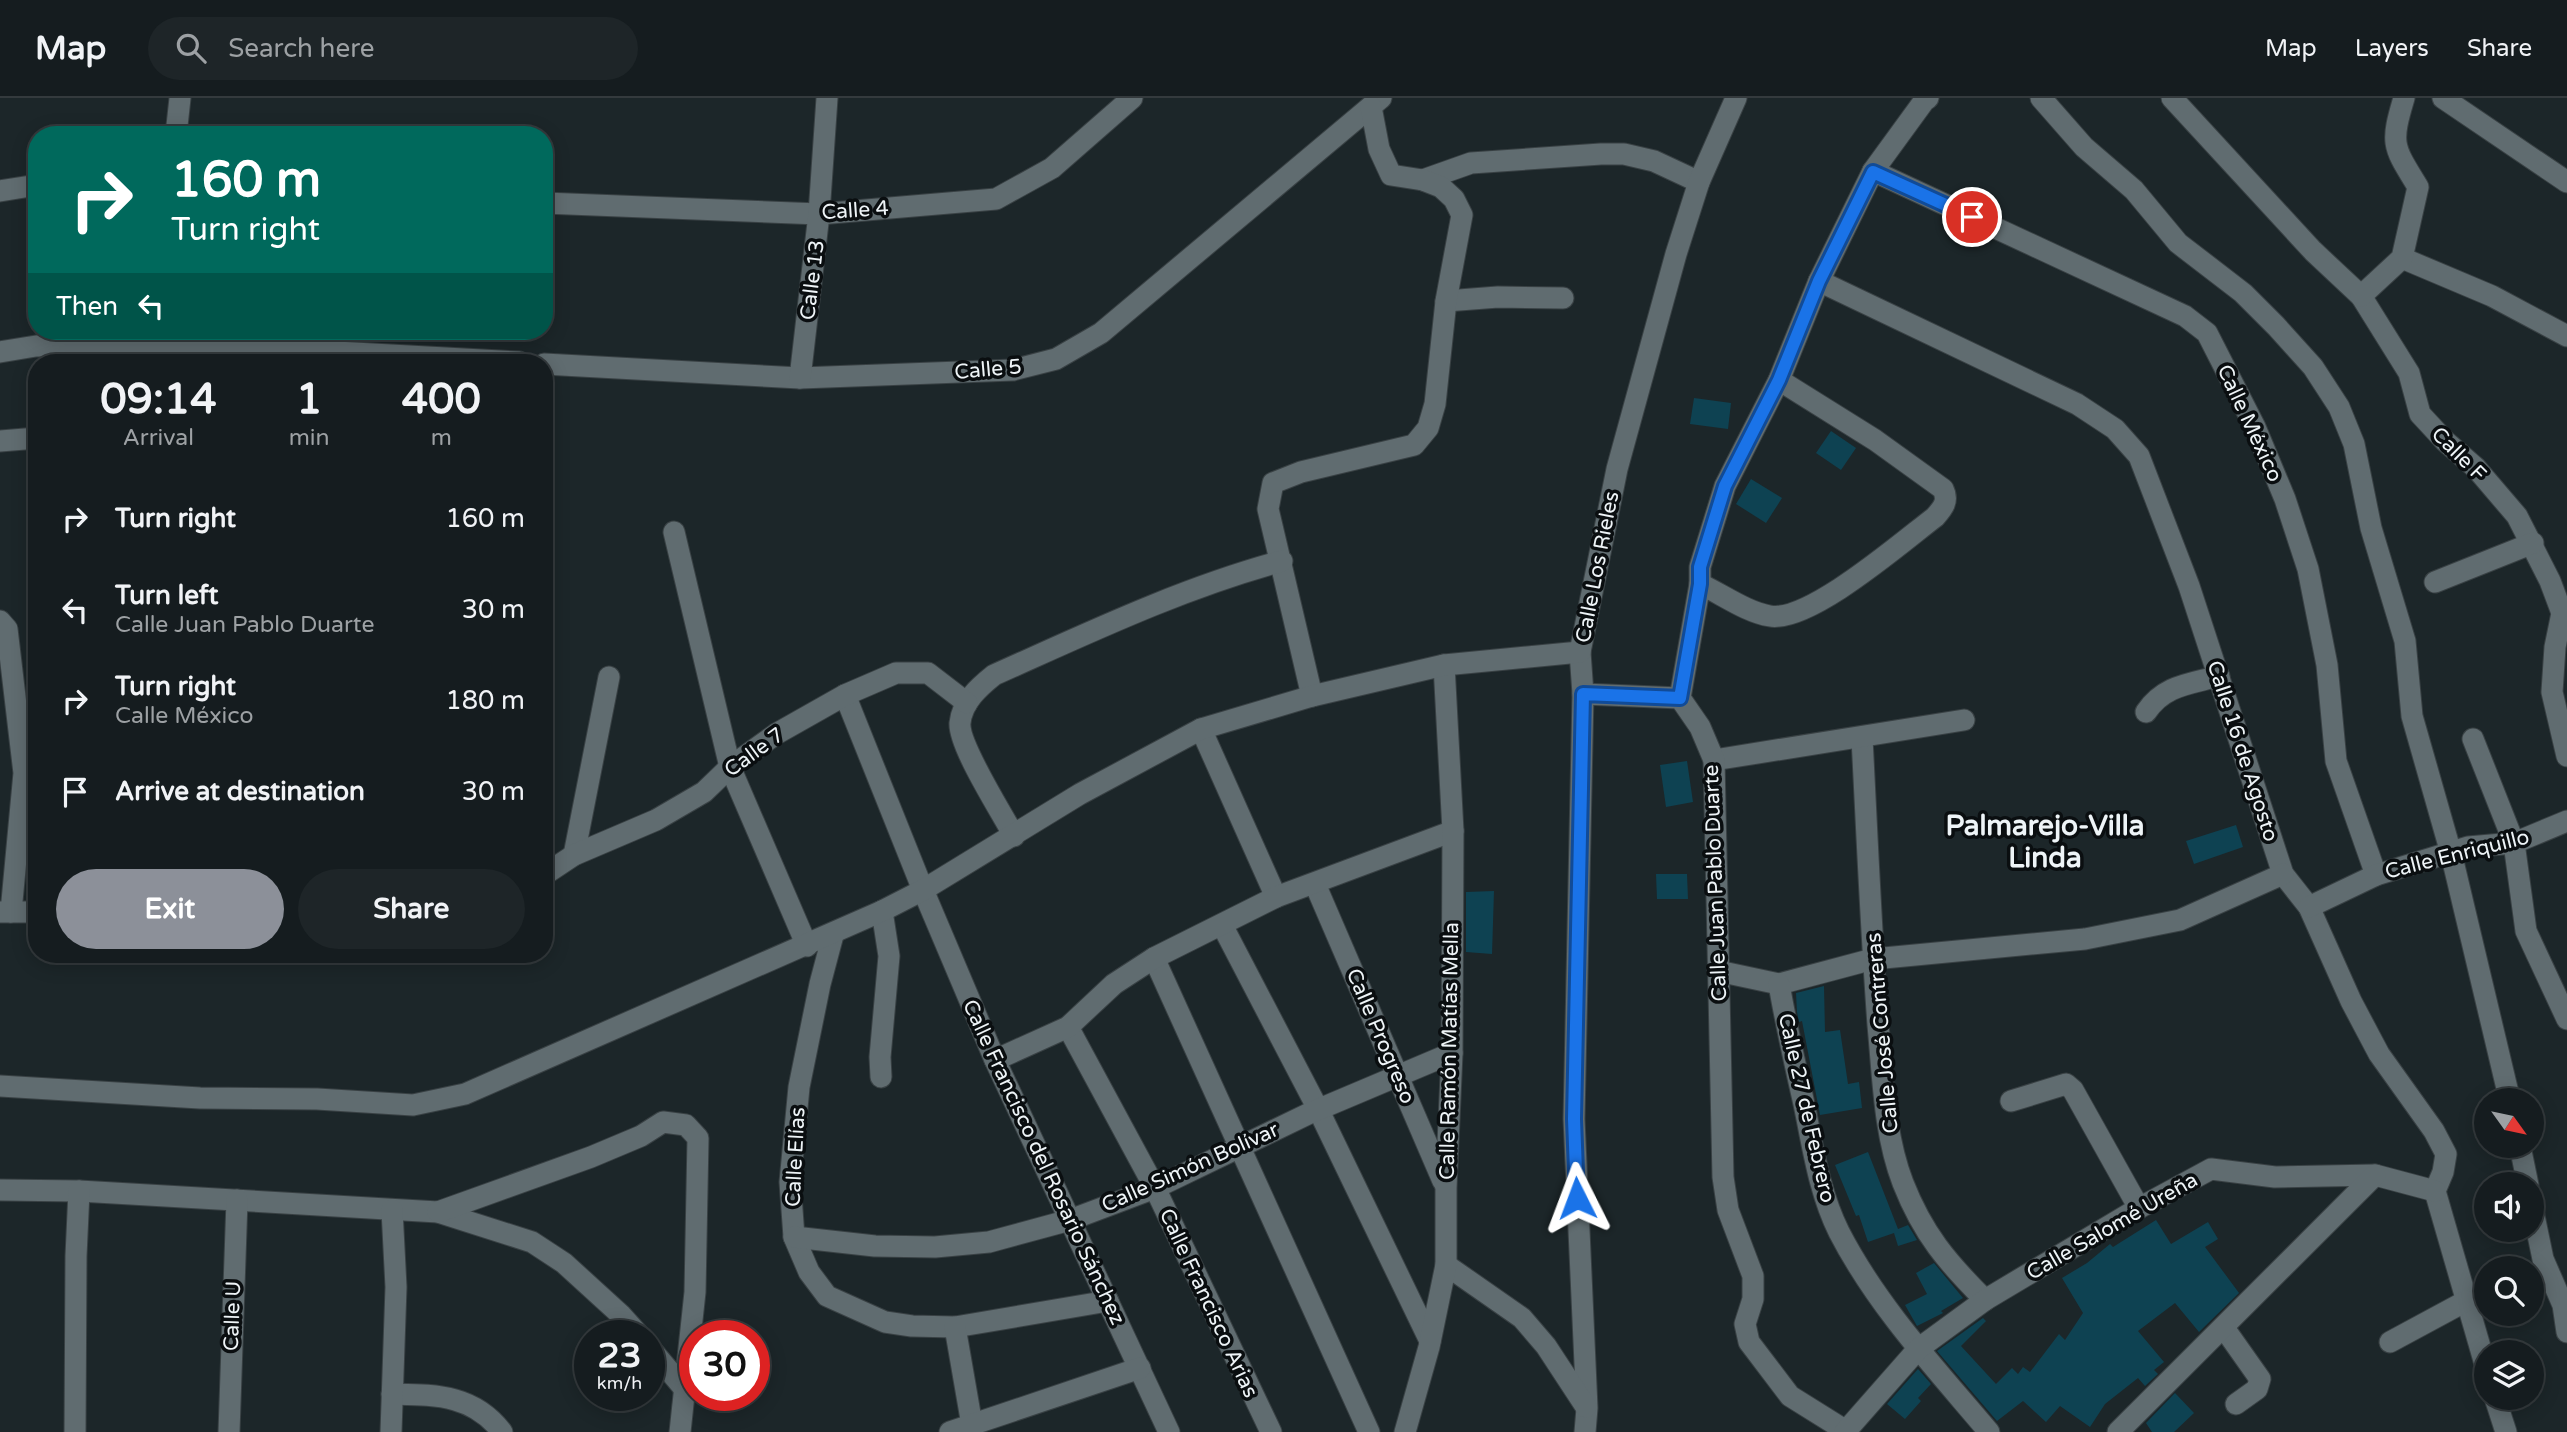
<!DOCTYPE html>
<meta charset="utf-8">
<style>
:root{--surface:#151c1f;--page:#1e2528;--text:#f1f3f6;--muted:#9da1a4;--line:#343a3d;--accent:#8c9099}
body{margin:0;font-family:"Varela Round",sans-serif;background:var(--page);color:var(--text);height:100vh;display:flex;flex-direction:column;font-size:26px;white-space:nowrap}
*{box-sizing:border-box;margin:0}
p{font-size:23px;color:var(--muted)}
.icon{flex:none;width:38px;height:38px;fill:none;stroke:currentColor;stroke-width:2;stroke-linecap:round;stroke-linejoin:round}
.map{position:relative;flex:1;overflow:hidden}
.details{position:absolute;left:28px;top:256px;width:525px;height:609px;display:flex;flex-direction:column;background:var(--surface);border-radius:28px;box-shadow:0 4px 18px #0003,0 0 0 2px var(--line)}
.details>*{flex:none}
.guide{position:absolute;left:28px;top:28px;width:525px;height:214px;border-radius:28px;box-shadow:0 4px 18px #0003,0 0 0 2px var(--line);background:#00695c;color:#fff;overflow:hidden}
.needle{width:46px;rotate:123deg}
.fabs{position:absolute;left:2474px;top:990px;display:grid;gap:14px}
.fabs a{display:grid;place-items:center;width:70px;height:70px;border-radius:50%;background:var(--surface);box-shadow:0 4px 18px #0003,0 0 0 2px var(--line);font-size:35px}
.speed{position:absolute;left:574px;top:1222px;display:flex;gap:14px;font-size:35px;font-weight:700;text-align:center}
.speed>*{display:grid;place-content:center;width:91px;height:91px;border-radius:50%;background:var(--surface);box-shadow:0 4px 18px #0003,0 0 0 2px var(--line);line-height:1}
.speed small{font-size:18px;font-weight:400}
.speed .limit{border:10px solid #d22;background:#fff;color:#111}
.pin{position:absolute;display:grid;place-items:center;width:60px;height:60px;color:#fff;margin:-30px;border:4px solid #fff;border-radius:50%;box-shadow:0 2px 7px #0007}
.me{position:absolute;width:77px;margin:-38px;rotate:357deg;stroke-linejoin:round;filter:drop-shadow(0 0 5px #0008)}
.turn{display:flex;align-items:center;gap:24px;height:147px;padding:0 28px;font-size:32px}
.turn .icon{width:91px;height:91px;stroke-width:2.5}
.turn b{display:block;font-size:49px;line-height:60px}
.then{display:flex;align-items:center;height:66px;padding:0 28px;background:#0003;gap:14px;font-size:26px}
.eta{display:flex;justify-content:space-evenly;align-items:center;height:119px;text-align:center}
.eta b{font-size:42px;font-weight:700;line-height:49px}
.action{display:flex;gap:14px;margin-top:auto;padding:14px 28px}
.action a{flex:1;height:80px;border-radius:42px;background:var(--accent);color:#fff;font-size:28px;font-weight:700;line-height:80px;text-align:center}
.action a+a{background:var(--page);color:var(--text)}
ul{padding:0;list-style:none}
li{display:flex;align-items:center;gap:21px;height:91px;padding:0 28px}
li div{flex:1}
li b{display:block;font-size:26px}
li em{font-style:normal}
header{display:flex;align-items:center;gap:42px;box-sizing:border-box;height:98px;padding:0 35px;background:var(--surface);border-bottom:2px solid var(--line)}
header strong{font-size:33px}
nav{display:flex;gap:38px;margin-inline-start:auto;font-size:24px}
.search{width:490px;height:63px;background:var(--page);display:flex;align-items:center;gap:18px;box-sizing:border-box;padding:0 24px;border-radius:38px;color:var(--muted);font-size:26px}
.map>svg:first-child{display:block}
.building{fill:#0e4252}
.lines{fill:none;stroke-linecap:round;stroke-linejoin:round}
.minor-casing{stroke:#394144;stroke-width:23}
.tertiary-casing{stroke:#394144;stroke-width:23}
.minor{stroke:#606c70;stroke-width:21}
.tertiary{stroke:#606c70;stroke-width:21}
.route-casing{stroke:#114b97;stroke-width:18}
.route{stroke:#1a73e8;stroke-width:12}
.labels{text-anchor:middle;stroke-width:7;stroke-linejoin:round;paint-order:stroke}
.street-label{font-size:21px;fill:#eef4f7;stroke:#0a0e10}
.district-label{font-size:28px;font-weight:bold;fill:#eef4f7;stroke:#0a0e10}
</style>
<header>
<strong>Map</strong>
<div class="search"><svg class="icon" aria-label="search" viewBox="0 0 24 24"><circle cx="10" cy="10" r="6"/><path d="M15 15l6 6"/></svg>Search here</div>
<nav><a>Map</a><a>Layers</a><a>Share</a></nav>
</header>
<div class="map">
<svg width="2567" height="1334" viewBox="0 0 2567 1334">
<rect width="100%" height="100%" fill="#1c2629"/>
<g class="building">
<polygon points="1694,300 1731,305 1728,331 1690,326"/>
<polygon points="1831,333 1856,350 1841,372 1816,355"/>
<polygon points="1751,381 1782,400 1766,425 1736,406"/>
<polygon points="1687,663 1693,704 1666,709 1660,667"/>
<polygon points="2236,727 2243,749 2194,766 2186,743"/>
<polygon points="1656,776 1687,776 1688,801 1657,801"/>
<polygon points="1494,793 1492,856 1466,854 1466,794"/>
<polygon points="1824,888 1825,934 1840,932 1848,986 1859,984 1862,1010 1820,1017 1802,923 1799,924 1797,914 1796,895"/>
<polygon points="1868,1054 1898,1131 1908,1127 1917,1142 1898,1148 1894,1135 1868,1144 1859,1117 1856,1118 1835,1067"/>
<polygon points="2156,1122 2171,1146 2208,1124 2218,1141 2205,1149 2239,1195 2199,1234 2175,1205 2138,1233 2164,1264 2154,1272 2158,1276 2145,1288 2138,1280 2105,1306 2090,1329 2060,1308 2046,1324 2023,1303 1997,1323 1937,1253 1983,1220 1986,1223 1961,1248 1996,1286 2012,1270 2018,1276 2023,1269 2030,1274 2059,1236 2065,1242 2083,1215 2062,1180 2087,1165 2110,1146 2113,1149"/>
<polygon points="1934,1165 1963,1200 1941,1213 1943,1215 1917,1228 1905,1207 1927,1196 1916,1175"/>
<polygon points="1918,1271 1931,1286 1918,1300 1921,1303 1905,1321 1887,1306"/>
<polygon points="2175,1295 2194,1315 2174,1334 2152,1334 2146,1325"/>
</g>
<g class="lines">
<defs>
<g id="minor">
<polyline points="2041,0 2084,49 2134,92 2178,145 2243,195 2276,228 2313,269 2339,309 2354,346 2371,430 2405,543 2412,618 2451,755 2510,1003"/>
<polyline points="2172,0 2313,153 2361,198 2409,275 2420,316 2445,343 2476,370 2517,418 2550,483 2562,515 2555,549 2552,594 2567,658"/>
<polyline points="2443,0 2567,84"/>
<polyline points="176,37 180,0"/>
<polyline points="1873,73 2185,218 2207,235 2255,329 2285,401 2308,471 2327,567 2336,663 2376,777"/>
<polyline points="1423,82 1471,65 1601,56 1624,56 1654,63 1699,84"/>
<polyline points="0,93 37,87"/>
<polyline points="544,105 819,116 996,101 1052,70 1132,0"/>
<polyline points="2402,160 2492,198 2567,238"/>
<polyline points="1819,183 2077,306 2115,331 2139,358 2189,488 2283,776 2309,809 2351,903 2379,956 2434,1033 2446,1056 2443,1074 2435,1093 2487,1273"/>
<path d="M2361 198 2402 160 2418 89C2393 48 2390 47 2404 0"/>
<polyline points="1446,203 1498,199 1563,200"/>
<polyline points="0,254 36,248 187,246 519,264"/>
<polyline points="544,266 800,280 1013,272 1056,261 1101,235 1381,0"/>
<polyline points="800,280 819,116 827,0"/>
<polyline points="0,343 37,340"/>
<polyline points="674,434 730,669 807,848"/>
<polyline points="2435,484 2533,445"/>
<path d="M1700 486C1722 496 1746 514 1770 518 1809 525 1902 444 1935 419 1943 410 1949 403 1943 391L1875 342 1779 282"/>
<polyline points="0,523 7,531 24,675 11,814"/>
<polyline points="1580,554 1583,596 1574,1021 1587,1310 1585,1334"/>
<polyline points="1583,596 1680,600"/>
<polyline points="845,597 923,792 995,962 1169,1334"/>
<polyline points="1312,598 1268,411 1273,385 1301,374 1414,347 1428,330 1435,306 1446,203 1462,117 1454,101 1441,89 1423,82 1391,77 1379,51 1371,9"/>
<path d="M2146 614C2164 587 2190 586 2219 578"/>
<polyline points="1201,631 1276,799"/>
<path d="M1862 640C1867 736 1871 832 1878 927 1883 979 1884 1036 1903 1085 1923 1136 1947 1164 1985 1202"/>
<polyline points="2473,641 2514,745 2526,833 2567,921"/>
<polyline points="1714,662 1964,622"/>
<path d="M1014 738C1002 715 958 647 960 625 962 604 979 589 994 577 1088 535 1182 490 1282 463"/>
<polyline points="574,757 609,579"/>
<polyline points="544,777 574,757 656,722 704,694 730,669 776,636 845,597 896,575 928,575 967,605"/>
<polyline points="1315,786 1443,1083"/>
<polyline points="2309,809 2376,777 2468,749 2514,745 2567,723"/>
<polyline points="0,814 37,814"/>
<polyline points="1222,827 1318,1011 1430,1243"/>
<polyline points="833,837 820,886 799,989 790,1084 794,1139 809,1174 827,1198 885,1224 912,1228 955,1229 1108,1203"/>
<polyline points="1154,860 1369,1334"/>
<polyline points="1718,873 1779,886 1873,861 2085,841 2180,822 2283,776"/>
<path d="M1779 886C1786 927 1795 966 1804 1006 1813 1049 1819 1094 1839 1134 1877 1208 1936 1271 1989 1334"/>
<polyline points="1068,929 1155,1090 1271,1334"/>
<polyline points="995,962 1068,929 1114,886 1154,860 1276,799 1453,733"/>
<polyline points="881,979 880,959 889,858 882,813"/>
<polyline points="2011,1003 2066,986 2073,992 2139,1110"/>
<polyline points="2520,1048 2528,1087"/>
<polyline points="0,1092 79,1093 438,1114 532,1144 564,1165 621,1217 639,1237"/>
<polyline points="2532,1108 2543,1161 2563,1207 2567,1234"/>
<polyline points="438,1114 591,1059 641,1038 663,1024 686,1027 698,1040 695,1194 680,1334"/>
<polyline points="794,1139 875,1148 935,1149 989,1144 1070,1122 1155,1090 1310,1015 1452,955"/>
<polyline points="1446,1167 1522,1220 1546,1248 1586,1309"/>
<polyline points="955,1229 972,1327"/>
<polyline points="2224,1230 2260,1281 2257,1291 2236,1306"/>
<polyline points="2390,1244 2466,1203"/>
<polyline points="649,1249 683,1289"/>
<path d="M392 1296C435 1297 473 1296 502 1334"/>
<polyline points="2495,1300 2506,1334"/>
<polyline points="1846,1333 1790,1298 1749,1244 1745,1226 1753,1201 1753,1178 1728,1112 1723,1079 1714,662 1700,629 1680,600 1700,486 1700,469 1725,388 1779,282 1819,183 1873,73 1924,3 1928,0"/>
<polyline points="75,1334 76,1158 79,1093"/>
<polyline points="229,1334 237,1102"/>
<polyline points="391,1334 396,1189 392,1112"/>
<polyline points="950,1334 1140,1270"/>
<polyline points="1405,1334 1429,1249 1446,1167 1446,1090 1452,955 1453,733 1444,567"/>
<polyline points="1845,1334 1918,1251 1985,1202 2139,1110 2211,1071 2275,1079 2375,1077 2435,1093"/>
<polyline points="2118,1334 2375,1077"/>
</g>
<polyline id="tertiary" points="0,988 200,1000 317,1001 413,1007 465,996 882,813 923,792 1080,696 1201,631 1312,598 1444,567 1580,554 1617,371 1676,156 1699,84 1736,0"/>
</defs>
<use href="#minor" class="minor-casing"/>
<use href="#tertiary" class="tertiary-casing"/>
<use href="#minor" class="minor"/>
<use href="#tertiary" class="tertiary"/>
</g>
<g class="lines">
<defs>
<polyline id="route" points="1577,1100 1574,1021 1583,596 1680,600 1700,486 1700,469 1725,388 1779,282 1819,183 1873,74 1972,119"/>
</defs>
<use href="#route" class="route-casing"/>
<use href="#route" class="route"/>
</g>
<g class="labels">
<g class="street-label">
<text transform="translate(855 112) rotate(-4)" y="7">Calle 4</text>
<text transform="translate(812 182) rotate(-83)" y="7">Calle 13</text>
<text transform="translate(988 271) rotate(-5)" y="7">Calle 5</text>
<text transform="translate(2250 325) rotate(65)" y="7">Calle México</text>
<text transform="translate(2459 356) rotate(45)" y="7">Calle F</text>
<text transform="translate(1597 469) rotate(-79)" y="7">Calle Los Rieles</text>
<text transform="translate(2243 653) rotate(72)" y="7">Calle 16 de Agosto</text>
<text transform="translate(754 654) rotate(-36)" y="7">Calle 7</text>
<text transform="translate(2457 756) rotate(-14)" y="7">Calle Enriquillo</text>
<text transform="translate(1715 785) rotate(-92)" y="7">Calle Juan Pablo Duarte</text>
<text transform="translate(1882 935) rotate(-95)" y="7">Calle José Contreras</text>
<text transform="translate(1381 938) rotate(67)" y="7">Calle Progreso</text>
<text transform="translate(1449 953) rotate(-89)" y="7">Calle Ramón Matías Mella</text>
<text transform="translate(1807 1010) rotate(77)" y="7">Calle 27 de Febrero</text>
<text transform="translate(795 1059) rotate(-87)" y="7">Calle Elías</text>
<text transform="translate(1044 1064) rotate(65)" y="7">Calle Francisco del Rosario Sánchez</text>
<text transform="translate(1190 1069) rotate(-24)" y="7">Calle Simón Bolívar</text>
<text transform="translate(2112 1128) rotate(-30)" y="7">Calle Salomé Ureña</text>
<text transform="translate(1209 1205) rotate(65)" y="7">Calle Francisco Arias</text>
<text transform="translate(232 1218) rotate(-88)" y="7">Calle U</text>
</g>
<g class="district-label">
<text x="2045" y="737">Palmarejo-Villa<tspan x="2045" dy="32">Linda</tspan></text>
</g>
</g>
</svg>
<div class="fabs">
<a><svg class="needle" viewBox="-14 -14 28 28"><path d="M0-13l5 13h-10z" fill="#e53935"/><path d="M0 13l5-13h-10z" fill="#9da1a4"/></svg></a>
<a><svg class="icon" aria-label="sound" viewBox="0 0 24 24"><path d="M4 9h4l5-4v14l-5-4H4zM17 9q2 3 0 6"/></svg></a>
<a><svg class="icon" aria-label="search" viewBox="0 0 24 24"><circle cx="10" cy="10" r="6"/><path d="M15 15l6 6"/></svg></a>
<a><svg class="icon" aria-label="layers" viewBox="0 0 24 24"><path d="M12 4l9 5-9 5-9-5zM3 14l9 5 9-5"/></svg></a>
</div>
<div class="speed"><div>23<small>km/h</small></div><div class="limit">30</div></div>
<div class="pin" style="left:1972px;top:119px;background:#d93025"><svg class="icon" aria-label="arrive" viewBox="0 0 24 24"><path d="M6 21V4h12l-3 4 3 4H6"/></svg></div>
<svg class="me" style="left:1577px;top:1100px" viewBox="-20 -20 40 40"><path d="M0-17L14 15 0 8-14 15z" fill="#1a73e8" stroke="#fff" stroke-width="4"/></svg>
<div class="guide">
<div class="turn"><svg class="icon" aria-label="right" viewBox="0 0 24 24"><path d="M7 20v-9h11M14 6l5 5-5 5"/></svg><div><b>160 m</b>Turn right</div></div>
<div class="then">Then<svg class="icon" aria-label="left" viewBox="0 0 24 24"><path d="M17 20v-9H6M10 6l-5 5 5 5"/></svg></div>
</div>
<section class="details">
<div class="eta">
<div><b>09:14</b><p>Arrival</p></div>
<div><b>1</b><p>min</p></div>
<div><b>400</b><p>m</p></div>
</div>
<ul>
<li><svg class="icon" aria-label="right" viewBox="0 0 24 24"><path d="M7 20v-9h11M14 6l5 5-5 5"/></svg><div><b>Turn right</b></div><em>160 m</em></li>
<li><svg class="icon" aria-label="left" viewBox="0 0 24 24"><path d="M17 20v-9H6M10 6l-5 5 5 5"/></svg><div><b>Turn left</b><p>Calle Juan Pablo Duarte</p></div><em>30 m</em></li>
<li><svg class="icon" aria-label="right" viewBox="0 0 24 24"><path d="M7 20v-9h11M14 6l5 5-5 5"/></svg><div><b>Turn right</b><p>Calle México</p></div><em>180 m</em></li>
<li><svg class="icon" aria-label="arrive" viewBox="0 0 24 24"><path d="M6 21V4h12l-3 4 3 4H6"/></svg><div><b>Arrive at destination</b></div><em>30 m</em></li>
</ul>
<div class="action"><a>Exit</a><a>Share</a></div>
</section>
</div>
